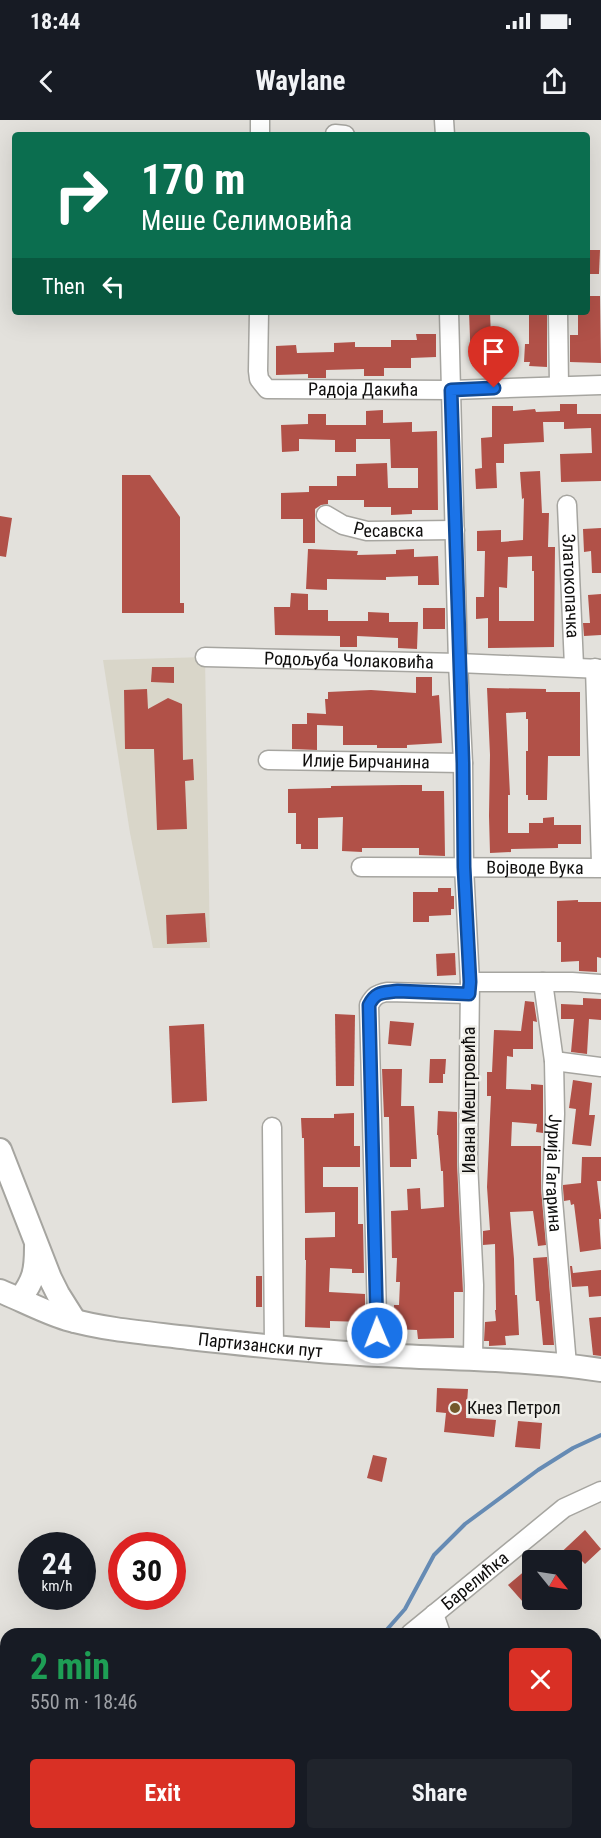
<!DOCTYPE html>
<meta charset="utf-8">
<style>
:root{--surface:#171b24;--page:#20242c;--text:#f1f3f6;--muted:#9ea1a6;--accent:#d93025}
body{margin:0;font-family:"Roboto Condensed",sans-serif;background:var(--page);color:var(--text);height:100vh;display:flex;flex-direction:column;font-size:22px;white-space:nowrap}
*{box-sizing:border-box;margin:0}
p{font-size:20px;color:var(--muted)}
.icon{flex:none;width:33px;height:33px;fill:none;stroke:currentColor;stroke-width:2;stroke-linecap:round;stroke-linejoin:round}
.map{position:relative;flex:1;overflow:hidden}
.sheet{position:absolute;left:0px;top:1508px;width:602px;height:212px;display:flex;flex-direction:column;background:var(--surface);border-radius:18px 18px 0 0;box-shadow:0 6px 24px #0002}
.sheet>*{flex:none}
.guide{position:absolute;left:12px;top:12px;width:578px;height:183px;border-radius:6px;box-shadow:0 6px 24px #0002;background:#0b6e4f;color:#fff;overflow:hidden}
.needle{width:39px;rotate:120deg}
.tools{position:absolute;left:522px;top:1430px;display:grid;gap:12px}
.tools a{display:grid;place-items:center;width:60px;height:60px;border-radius:6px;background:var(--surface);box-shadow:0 6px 24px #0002;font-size:30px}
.speed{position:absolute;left:18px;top:1412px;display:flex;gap:12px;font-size:30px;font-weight:700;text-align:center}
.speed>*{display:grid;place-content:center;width:78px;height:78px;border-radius:50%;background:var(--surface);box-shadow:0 6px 24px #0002;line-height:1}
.speed small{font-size:15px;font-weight:400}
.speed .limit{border:9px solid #d22;background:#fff;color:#111}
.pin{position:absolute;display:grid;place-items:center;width:51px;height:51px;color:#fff;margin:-62px -26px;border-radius:50% 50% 50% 0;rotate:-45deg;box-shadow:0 0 6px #0007}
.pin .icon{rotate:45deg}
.me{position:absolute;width:66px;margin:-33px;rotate:359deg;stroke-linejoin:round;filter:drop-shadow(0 0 4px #0008)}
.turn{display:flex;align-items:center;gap:21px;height:126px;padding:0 30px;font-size:27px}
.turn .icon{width:78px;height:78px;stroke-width:2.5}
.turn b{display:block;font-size:42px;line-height:51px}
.then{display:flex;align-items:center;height:57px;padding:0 30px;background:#0003;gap:12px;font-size:22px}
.round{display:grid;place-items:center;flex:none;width:63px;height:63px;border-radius:6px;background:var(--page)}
.overview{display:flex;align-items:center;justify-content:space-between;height:102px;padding:0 30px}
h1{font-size:36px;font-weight:700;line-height:45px;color:#1e9e55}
.action{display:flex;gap:12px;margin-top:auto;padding:12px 30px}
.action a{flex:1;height:69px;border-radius:6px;background:var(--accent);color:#fff;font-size:24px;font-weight:700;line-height:69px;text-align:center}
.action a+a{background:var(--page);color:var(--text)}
.status{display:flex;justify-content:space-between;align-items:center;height:42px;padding:0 30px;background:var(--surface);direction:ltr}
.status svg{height:16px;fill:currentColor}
header{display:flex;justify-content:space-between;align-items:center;height:78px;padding:0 30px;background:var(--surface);font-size:27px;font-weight:700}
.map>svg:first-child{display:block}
.built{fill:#d9d6c9}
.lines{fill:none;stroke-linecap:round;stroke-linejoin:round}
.stream{stroke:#668bb4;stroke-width:4}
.building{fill:#b15148;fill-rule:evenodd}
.minor-casing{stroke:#a6a5a0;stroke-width:21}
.major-casing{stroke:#a6a5a0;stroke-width:26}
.minor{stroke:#fff;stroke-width:18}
.major{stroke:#fff;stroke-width:22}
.route-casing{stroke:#114b97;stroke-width:15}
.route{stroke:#1a73e8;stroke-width:10}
.poi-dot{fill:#73592b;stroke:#f0efe9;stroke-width:2}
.labels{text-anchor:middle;stroke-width:5;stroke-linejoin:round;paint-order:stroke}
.street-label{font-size:18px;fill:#0f0e0d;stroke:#f0efe9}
.poi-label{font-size:18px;fill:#0f0e0d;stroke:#f0efe9;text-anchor:start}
</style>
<div class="status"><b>18:44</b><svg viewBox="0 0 49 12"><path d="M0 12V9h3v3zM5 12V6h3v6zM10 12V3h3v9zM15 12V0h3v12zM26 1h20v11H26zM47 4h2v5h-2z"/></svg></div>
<header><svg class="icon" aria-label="back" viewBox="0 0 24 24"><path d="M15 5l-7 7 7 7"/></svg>Waylane<svg class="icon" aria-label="share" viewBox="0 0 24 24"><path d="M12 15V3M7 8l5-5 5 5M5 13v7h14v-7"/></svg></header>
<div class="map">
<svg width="601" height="1718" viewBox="0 0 601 1718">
<rect width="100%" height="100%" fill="#e3e1dc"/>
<polygon class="built" points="205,537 210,828 153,828 130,713 103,540"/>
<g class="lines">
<g class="stream">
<polyline points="383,1514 405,1489 434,1435 465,1404 538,1350 573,1328 601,1315"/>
<polyline points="162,1718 165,1713"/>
</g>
</g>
<g class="building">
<polygon points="586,130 600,130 599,154 586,154"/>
<polygon points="586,176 600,176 601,243 570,242 570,215 578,215 578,192 586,192"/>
<polygon points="469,192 490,192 492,243 471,244"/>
<polygon points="529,192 547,192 547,247 529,246 530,242 524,242 525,224 529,224"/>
<polygon points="416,214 436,214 436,237 411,238 411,248 384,248 384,256 364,256 364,249 326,250 326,258 308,258 308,254 276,255 276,226 296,225 297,233 334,232 334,223 355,222 355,227 391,227 391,220 417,220"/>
<polygon points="560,284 577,284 577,294 601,294 601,361 561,362 560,334 592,333 591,308 564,309 564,302 543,302 544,322 504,324 504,343 496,343 497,368 476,369 475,349 482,348 481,318 492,317 492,286 513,286 513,291 535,289 536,292 560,291"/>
<polygon points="383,290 383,303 412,302 412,312 437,311 438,390 412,390 412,394 391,395 391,387 364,387 364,380 328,380 328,384 321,385 315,389 315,423 303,423 303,399 281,399 281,373 309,372 309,366 337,366 337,356 356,356 356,344 387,343 388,368 418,368 418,348 391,348 390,319 356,319 356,332 335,332 335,320 299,319 299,331 282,332 281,305 308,304 308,294 326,294 326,305 366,305 366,291"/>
<path d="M540 351 542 393H549L548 427H555L554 527 488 528V498L476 499V477H484L485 431H477V411L501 410V422L523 420 524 378 522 379 520 352ZM532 436V451H534V501H499V467L507 468 508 437Z"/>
<polygon points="122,355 150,355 180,397 180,483 184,483 184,493 122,493"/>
<polygon points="0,396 12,398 6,437 0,436"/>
<polygon points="601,408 601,453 592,453 591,431 584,432 583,409"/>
<polygon points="308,429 358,431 357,435 396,434 396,430 414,429 414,437 438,436 439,465 418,465 418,456 386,457 386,460 327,459 327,470 306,469"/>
<polygon points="291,473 308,474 308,490 328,490 328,501 368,501 368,492 389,493 389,502 418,502 417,529 398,528 398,518 357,516 357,527 340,527 340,516 275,515 274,487 290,487"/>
<polygon points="601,474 601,515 584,516 583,503 590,503 588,475"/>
<rect x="423" y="488" width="22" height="21"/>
<polygon points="152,547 174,547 174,563 151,562"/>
<polygon points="416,557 432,557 432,576 439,575 442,623 407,625 407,628 377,628 377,625 343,625 343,606 317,605 317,630 292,629 292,604 307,604 307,593 326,594 325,579 328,579 328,572 371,570 416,573"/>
<polygon points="487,568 546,569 546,572 580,572 580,636 548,636 547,680 528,680 528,675 526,675 526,631 528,631 528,599 526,599 526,592 506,593 510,675 508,675 508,713 529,713 529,703 543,703 543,698 554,697 554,705 581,705 581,724 558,724 558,728 511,729 511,732 490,733 489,696 490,635"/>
<polygon points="147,569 148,589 168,578 182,584 183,640 193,639 194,660 185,661 187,709 157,710 154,629 125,629 124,570"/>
<polygon points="402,665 422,665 422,671 444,671 445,736 419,735 419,728 362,728 362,732 342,731 343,697 318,698 318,729 301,729 301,724 296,724 296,693 288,693 288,669 331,668 331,666"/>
<polygon points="438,768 451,768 451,776 454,776 454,789 451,789 451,795 429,796 429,802 413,802 413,772 438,772"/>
<polygon points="578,780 578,782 601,782 601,838 597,837 597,852 579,851 579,841 561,842 561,822 557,822 557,781"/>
<polygon points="205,793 207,822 167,824 166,795"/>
<polygon points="455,833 456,855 437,856 436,834"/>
<polygon points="583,878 601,879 601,900 589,899 587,934 571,932 574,899 561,899 561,884 583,885"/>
<polygon points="525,881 534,882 537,902 533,901 533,929 513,929 513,937 507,936 506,969 531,970 531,964 543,965 543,1013 536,1012 537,1004 512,1002 511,1026 541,1026 541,1069 546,1125 538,1126 533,1091 510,1092 514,1139 515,1175 517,1175 519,1215 505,1216 506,1225 489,1226 489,1221 484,1221 485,1202 496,1201 495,1190 496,1190 495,1124 483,1125 483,1111 490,1110 487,1067 491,976 487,976 487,952 492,952 494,910 521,911"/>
<polygon points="335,894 355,895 354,966 336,966"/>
<polygon points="390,901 414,903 411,926 388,924"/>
<polygon points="204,904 207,981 172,983 169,906"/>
<polygon points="430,939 446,939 445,954 443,954 443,963 429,963"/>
<polygon points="382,949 402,949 401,986 414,986 417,1039 411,1039 411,1047 390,1047 389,997 384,997"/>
<polygon points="573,960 592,963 589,995 595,995 591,1026 572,1024 576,989 569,988"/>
<polygon points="438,991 457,992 457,1043 463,1172 454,1172 454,1218 418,1219 417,1210 393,1209 394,1185 399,1185 400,1162 396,1162 397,1138 392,1138 391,1091 408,1090 407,1069 420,1068 421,1089 444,1087 443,1051 441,1051 438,1015 437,1015"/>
<polygon points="354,993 354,1026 360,1026 360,1047 323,1047 323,1067 358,1067 358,1104 363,1104 364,1153 352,1153 352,1149 330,1148 329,1172 365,1174 365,1202 330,1201 330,1208 305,1207 306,1140 305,1140 305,1118 335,1117 335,1092 305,1093 304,1018 302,1018 301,998 334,998 334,994"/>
<polygon points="582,1037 601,1037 601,1061 597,1061 601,1095 601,1099 599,1099 601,1129 580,1132 574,1084 571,1085 570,1080 564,1081 563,1068 563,1065 581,1063"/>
<polygon points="547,1137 554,1225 543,1225 539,1181 536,1181 533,1138"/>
<polygon points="570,1146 572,1146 573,1153 601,1150 601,1176 589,1177 588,1166 572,1167"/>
<rect x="256" y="1156" width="6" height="31"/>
<polygon points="601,1197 601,1236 593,1235 589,1198"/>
<polygon points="359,1203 366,1203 366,1218 357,1218"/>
<polygon points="437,1268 468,1269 466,1298 496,1300 494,1317 444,1312 446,1293 436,1292"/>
<polygon points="518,1301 542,1303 540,1329 515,1327"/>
<polygon points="373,1335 387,1338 382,1362 367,1358"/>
<polygon points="585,1410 601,1429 585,1444 581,1440 553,1440"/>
<polygon points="527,1449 532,1456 532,1474 523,1482 508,1465"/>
</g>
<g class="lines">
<defs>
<g id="minor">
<polyline points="260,0 260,15"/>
<polyline points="444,0 445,15"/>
<polyline points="335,14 345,15"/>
<path id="s1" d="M259 192 258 251 259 259 267 269 451 270 601 265"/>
<polyline points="449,192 458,543 463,643 464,747 470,862 468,1042 474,1165 473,1239"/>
<polyline points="558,192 559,266"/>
<path id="s2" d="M567 385 574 546"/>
<path id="s3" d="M326 395 343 405 367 411 455 410"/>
<path id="s4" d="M205 537 458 543 601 549"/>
<polyline points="595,548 601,743"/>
<path id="s5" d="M268 640 463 643"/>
<path id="s6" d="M361 747 601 748"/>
<polyline points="470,862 572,862 601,864"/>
<path id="s7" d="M543 862 554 941 555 994 552 1068 567 1245"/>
<polyline points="554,941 601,947"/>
<polyline points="272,1007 274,1227"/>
<path d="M378 1235 369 885C374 876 377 874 387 872L469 874"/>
<polyline points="434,1494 441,1514"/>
<path id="s8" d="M410 1514 564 1388 601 1371"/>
<polyline points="596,1633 601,1626"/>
<polyline points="596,1709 601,1712"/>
<polyline points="398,1713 401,1718"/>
</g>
<g id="major">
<polyline points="0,1030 50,1158 58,1174 75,1201"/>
<path id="s9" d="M0 1171C22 1180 44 1192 67 1199 106 1210 148 1213 189 1218 252 1225 315 1232 379 1235 453 1239 527 1239 601 1250"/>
<path d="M20 1179C34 1160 36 1151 36 1127"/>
</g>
</defs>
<use href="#minor" class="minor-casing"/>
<use href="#major" class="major-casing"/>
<use href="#minor" class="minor"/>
<use href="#major" class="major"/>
</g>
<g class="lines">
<defs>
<path id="route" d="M377 1213 369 885C376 871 383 873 398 871L469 874 470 862 464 747 463 643 451 270 494 268"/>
</defs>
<use href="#route" class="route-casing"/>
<use href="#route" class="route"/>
</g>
<circle class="poi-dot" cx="455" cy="1288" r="6"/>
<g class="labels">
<g class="street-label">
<text dy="6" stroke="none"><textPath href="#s1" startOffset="176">Радоја Дакића</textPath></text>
<text dy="6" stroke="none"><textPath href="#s3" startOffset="66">Ресавска</textPath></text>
<text dy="6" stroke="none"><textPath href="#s2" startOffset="81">Златокопачка</textPath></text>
<text dy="6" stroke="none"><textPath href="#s4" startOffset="144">Родољуба Чолаковића</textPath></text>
<text dy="6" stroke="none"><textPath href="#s5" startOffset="98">Илије Бирчанина</textPath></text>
<text dy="6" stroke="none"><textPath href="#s6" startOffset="174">Војводе Вука</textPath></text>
<text transform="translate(469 980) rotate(-90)" y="6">Ивана Мештровића</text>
<text dy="6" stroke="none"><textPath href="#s7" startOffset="192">Јурија Гагарина</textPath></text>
<text dy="6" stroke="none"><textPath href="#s9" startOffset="268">Партизански пут</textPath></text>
<text dy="6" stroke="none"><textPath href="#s8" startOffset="84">Барелићка</textPath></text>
</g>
<g class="poi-label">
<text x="467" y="1294">Кнез Петрол</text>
</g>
</g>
</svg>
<div class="tools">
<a><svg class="needle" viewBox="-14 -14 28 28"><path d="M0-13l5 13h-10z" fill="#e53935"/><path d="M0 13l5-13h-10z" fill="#9ea1a6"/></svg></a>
</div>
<div class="speed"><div>24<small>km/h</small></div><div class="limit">30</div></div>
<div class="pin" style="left:494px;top:268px;background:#d93025"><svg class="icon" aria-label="arrive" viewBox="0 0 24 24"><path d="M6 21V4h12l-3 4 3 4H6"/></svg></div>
<svg class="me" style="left:377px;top:1213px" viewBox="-20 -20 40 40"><circle r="17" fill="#1a73e8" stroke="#fff" stroke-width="3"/><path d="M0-11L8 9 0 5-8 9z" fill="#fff"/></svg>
<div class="guide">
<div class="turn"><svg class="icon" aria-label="right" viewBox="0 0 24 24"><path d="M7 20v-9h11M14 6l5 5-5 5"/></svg><div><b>170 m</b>Меше Селимовића</div></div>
<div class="then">Then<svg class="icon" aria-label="left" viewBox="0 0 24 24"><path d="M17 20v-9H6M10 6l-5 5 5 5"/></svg></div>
</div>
<section class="sheet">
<div class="overview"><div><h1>2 min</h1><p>550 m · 18:46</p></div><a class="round" style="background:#d93025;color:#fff"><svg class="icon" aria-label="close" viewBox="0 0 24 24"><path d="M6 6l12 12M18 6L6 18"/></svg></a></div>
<div class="action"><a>Exit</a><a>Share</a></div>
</section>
</div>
